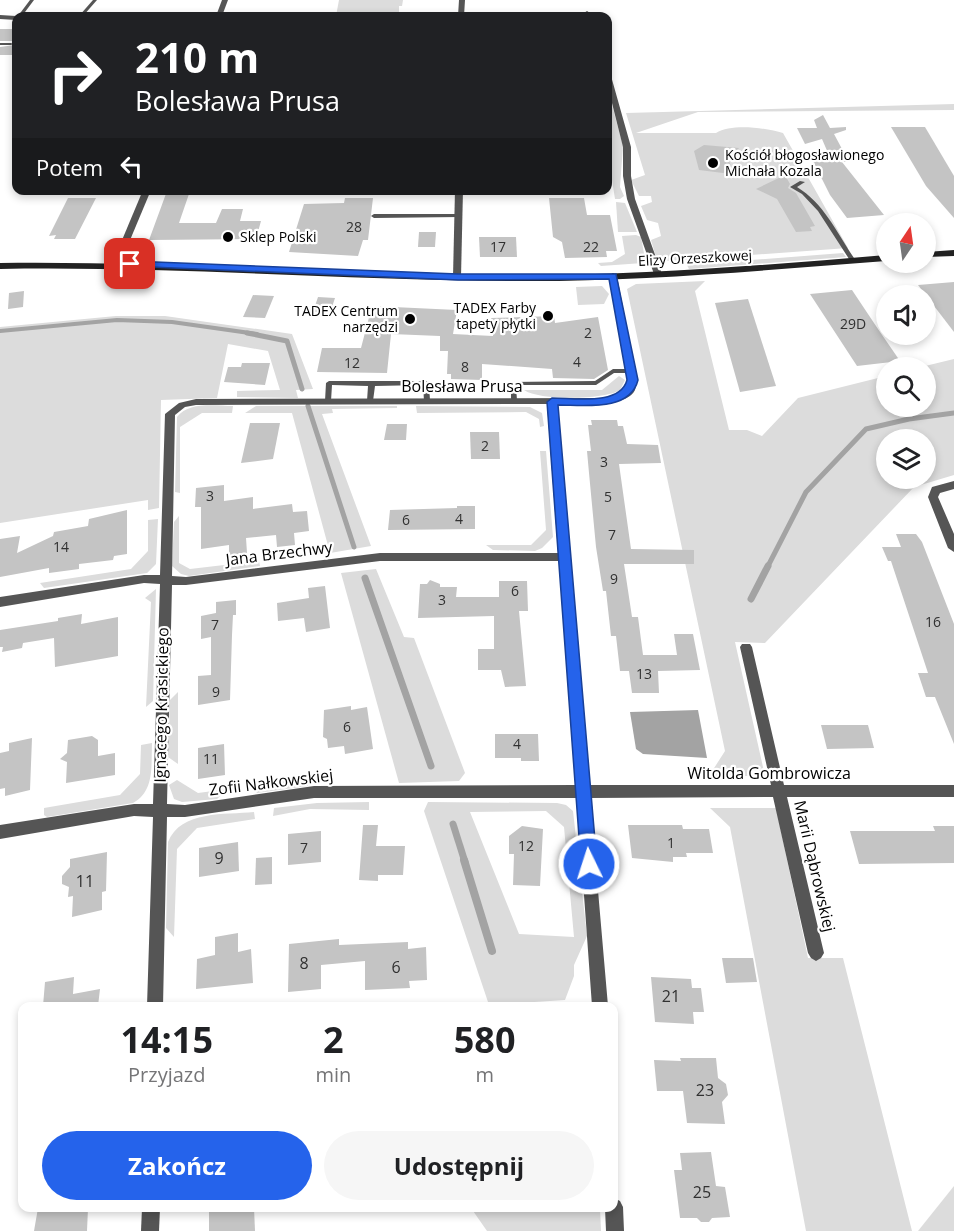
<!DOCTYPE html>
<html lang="pl">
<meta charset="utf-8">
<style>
:root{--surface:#fff;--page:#f6f6f6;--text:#202124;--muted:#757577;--accent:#2563eb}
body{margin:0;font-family:"Open Sans",sans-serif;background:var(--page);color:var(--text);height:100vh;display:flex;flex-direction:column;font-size:22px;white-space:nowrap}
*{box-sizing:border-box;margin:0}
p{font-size:20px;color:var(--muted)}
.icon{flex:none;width:33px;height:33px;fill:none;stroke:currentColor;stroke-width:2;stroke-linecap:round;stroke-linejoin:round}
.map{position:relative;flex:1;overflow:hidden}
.side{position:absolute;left:18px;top:1002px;width:600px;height:210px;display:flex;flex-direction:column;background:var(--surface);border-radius:12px;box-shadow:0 3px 9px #0003}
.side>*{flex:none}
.top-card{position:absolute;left:12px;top:12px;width:600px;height:183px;border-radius:12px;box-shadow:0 3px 9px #0003;background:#202124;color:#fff;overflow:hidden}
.needle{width:39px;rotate:13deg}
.tools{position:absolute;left:876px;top:213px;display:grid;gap:12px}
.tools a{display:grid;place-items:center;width:60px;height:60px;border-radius:50%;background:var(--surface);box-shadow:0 3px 9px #0003;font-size:30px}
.pin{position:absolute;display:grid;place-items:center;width:51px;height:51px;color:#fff;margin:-26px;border-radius:12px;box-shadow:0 3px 9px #0006}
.me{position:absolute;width:66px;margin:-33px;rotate:356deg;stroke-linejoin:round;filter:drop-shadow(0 0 4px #0008)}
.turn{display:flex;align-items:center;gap:21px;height:126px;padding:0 24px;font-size:27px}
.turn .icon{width:78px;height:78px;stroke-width:2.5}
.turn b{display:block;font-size:42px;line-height:51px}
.then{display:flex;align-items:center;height:57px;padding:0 24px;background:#0003;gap:12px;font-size:22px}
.eta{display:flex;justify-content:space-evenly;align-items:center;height:102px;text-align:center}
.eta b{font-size:36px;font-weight:700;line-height:42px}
.action{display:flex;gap:12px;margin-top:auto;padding:12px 24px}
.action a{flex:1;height:69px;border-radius:36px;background:var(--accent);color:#fff;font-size:24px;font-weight:700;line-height:69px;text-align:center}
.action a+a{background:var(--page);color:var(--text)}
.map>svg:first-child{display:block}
.green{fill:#dcdcdc;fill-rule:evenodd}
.water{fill:#a3a3a3}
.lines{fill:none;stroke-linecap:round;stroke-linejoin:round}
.stream-far3{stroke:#a3a3a3;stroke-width:4}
.stream-far2{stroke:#a3a3a3;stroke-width:5}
.stream-far1{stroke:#a3a3a3;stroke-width:7}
.stream{stroke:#a3a3a3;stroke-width:8}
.building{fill:#c4c4c4}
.lane{fill:#555;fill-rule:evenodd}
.street{fill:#555;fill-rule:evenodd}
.secondary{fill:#222;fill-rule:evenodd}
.route{fill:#2563eb;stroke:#184099;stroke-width:1.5}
.poi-dot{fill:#000;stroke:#fff;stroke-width:2}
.labels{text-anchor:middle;stroke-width:4.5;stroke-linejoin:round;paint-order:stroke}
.far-poi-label{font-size:14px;fill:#000;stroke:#fff;text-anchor:start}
.number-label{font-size:14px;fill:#313131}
.far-street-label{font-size:14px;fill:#000;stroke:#fff}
.street-label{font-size:16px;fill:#000;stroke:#fff}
.near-number-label{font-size:16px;fill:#313131}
</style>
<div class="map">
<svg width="954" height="1231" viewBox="0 0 954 1231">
<rect width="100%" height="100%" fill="#fff"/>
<g class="green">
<polygon points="297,0 403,0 402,6 399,6 399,16 336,16 339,0"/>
<path d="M954 104V110L698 112 636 133H716C732 123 766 128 783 133L848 248 668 261 656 257 651 240 661 236 658 223 647 220 641 206 652 202 651 196H639L631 180 645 175 626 113Z"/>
<polygon points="608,105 612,105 623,146 620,187 624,196 620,199 615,199 608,154"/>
<polygon points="616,202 625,203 637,232 618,232"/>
<polygon points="636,235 641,237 645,259 643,263 601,266 598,263 612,262 625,254 622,236"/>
<polygon points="843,253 846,257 689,269 687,265"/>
<path d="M705 281 695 291 729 430H747L762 436 798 398 886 376V406H926V368L921 367 954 359V475L914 487 765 643 735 642 765 776H709L725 751 627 289 636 284ZM886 440H926V478H886Z"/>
<polygon points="602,286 609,294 604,304 578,305 576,287"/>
<polygon points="116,316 165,316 292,334 313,389 296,390 298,398 237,397 237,391 280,390 268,351 228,344 217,398 161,400 159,508 148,510 148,500 0,523 0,327"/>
<path d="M619 376 625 380 620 390C604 400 540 401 524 390H602Z"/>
<path d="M233 406 232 413H202L180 427V493L175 492 177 417C189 401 216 406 233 406Z"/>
<polygon points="256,406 397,406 397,408 332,409 333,413 322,414 371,546 330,553 292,413 245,413"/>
<polygon points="416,406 530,407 542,413 544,426 540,427 539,419 526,412 417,413"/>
<polygon points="540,451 546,451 553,537 542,548 535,551 493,550 486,545 531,545 546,530"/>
<polygon points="179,516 179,563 190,569 259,561 260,566 189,576 181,574 172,566 174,522"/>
<polygon points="158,519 156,564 147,573 44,588 40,583 131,569 148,551 148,520"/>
<polygon points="376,569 404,637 414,638 465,773 459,781 399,783 341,573"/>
<polygon points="156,589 153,701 146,707 151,602 145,598"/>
<polygon points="178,692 178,764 168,757 170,700"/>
<path d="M152 743C151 765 155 791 133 803L47 817 44 815V808L120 795 140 774 141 745Z"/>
<polygon points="308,776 308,786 257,793 250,785"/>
<polygon points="177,780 198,793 228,789 217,799 182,802 174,799 169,785"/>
<polygon points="369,802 369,810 310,809 273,816 274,808 317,803"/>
<path d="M428 802 557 803 566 805 573 811 587 936 574 965V976L565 1000 489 1005 424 811ZM546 811 564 827 574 937 519 934 470 812Z"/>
<polygon points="710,808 776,808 808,958 843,958 912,1231 806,1231 730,827"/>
<path d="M254 812 255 819 197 828 177 849 174 937 166 928 168 842C181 810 225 815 254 812Z"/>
<polygon points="954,1186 954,1231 918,1231"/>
<polygon points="471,1208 600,1208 601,1231 487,1231"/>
</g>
<polygon class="water" points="698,710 707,758 643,754 636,749 630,712"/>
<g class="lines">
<polyline class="stream-far3" points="0,331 117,320 172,322 257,334"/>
<g class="stream-far2">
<polyline points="247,333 287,341 302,389"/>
<polyline points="308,406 354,547"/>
<polyline points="767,568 806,492 866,429 909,419 954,413"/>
</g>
<g class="stream-far1">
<polyline points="365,578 431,766"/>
<polyline points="751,599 768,566"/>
<polyline points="453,824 465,862"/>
</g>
<polyline class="stream" points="464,860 492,951"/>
</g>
<g class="building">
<polygon points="0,29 16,29 16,55 0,55 0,47 15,45 12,41 0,41"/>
<polygon points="823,115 830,128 846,127 846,130 834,134 849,162 842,162 884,215 847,218 830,195 813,161 828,153 822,139 805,144 797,128 817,128 814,120"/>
<polygon points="891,127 925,127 954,176 954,218 926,186"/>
<polygon points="704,145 739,148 729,160 732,170 723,173 699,170 694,151"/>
<polygon points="785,175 790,184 788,188 796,193 815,226 810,227 812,231 796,232 777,199 756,189"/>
<polygon points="167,191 190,191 179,223 216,223 222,209 243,209 240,221 261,221 256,239 149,240"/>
<polygon points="68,198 96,198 75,239 54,239 56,235 49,236"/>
<polygon points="345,198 373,198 368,240 363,240 358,256 289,252 304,204 344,203"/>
<polygon points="549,198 584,198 587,215 610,215 617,251 606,251 607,257 565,258 562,242 553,237"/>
<polygon points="419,232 436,232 435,247 418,247"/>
<polygon points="479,237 516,237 517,257 480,257"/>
<polygon points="954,282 954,332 918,285"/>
<polygon points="852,290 878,329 900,361 857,366 810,294"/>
<polygon points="24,291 23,307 8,309 9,293"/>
<polygon points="253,295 274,296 265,318 243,317"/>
<polygon points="318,297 335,298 330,313 313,312"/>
<polygon points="748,299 776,386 740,392 715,303"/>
<polygon points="372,306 457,310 453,334 493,336 491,318 554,316 555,323 598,317 608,370 594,379 553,378 552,369 482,364 482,380 451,379 451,374 447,374 448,351 440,351 440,336 391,334 387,373 317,372 322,348 361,348"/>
<polygon points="242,363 270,363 265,385 224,382 228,367 241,367"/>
<polygon points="591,420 617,420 618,426 623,426 627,444 658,445 661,463 619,464 631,549 694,550 694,564 624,564 632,617 638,617 643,655 677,655 674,634 693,634 700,670 658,671 659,693 632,693 629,671 620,671 616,636 611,636 606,591 603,591 596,547 589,473 587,451 591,451 588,425 592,425"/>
<polygon points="250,423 280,423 273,459 241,463"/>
<polygon points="387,424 407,424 406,440 384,440"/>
<polygon points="470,432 499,432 500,459 471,459"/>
<polygon points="224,485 224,501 253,497 253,509 292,504 293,512 307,511 309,531 294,533 295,545 277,547 276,535 246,538 247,553 229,555 229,545 201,549 201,507 195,507 196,488"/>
<polygon points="457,506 475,506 475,529 388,530 390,510 457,508"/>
<polygon points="127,510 127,554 114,556 113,560 79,564 79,569 49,573 49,568 0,577 0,539 20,536 17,553 53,536 54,532 88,526 89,519"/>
<polygon points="896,534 916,534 922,542 954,624 954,744 935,697 926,697 918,673 928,673 891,561 888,561 882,547 901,547"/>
<polygon points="430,580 440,584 440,587 457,587 456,597 499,597 499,581 527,581 528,611 519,611 526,686 505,687 501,670 478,670 478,649 494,649 494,616 418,618 420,584 427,584"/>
<polygon points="325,586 330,628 306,632 304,618 278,621 277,603 309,598 308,588"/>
<polygon points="236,600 236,615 233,615 232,635 230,700 198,705 198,676 211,675 211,637 201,639 201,616 216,613 216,602"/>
<polygon points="82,614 81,624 118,617 118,656 55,667 54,638 23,643 22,648 2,652 3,647 0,647 0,630 58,621 58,618"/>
<polygon points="351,706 351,710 367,707 373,749 345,754 344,746 328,748 327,739 323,737 324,710"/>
<polygon points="821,725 868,725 874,748 827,749"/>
<polygon points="495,734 538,734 539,761 521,761 521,758 495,758"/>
<polygon points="92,736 98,740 98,756 115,753 115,775 66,783 67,762 60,759 67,753 68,740"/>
<polygon points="32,738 30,790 5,796 5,788 0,789 0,753 9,751 9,743"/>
<polygon points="224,744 225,775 198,779 198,748"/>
<polygon points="363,825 378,825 376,846 405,846 403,875 378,875 378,881 359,880"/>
<polygon points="628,825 682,825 683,829 709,829 713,853 686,853 687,857 673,857 673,862 632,858"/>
<polygon points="522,826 543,829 540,886 513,885 514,854 509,854 509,836"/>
<polygon points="933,826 954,826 954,863 859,864 850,831 935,831"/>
<polygon points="321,831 321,862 288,865 288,834"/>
<polygon points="238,842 239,871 199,877 199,848"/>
<polygon points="107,852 106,891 102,892 102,910 72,917 73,896 68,897 69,887 62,884 62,876 70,867 70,859"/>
<polygon points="272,857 272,884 255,885 256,858"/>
<polygon points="238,933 238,952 251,949 253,983 196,989 197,959 215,955 215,937"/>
<polygon points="339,939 339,945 408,942 408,949 426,947 427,980 409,981 410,988 365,990 365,961 321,965 321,989 288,992 289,944"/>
<polygon points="722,958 753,958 757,982 726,983"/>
<polygon points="74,977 73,994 100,989 98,1006 43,1006 45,982"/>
<polygon points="651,977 691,979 692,988 701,988 704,1012 693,1012 694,1024 655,1022"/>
<polygon points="680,1058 716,1058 718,1078 726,1084 728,1095 722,1102 725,1124 687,1123 683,1091 657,1091 654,1060 681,1061"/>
<polygon points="711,1152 716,1186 725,1187 730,1217 712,1218 709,1222 701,1222 697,1218 680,1218 674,1170 682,1170 680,1153"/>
<polygon points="38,1208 88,1208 87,1231 34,1231"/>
<polygon points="221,1208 254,1208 255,1231 209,1231 209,1210"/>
</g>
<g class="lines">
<g class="lane">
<polygon points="30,0 34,0 22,16 18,16"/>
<polygon points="93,0 97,0 83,16 79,16"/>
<polygon points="0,43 11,43 13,44 11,45 0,45"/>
<path d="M800 181 805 182 797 187C825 204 838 235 856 261L855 262H851L818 211 802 194 790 187Z"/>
<polygon points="458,214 460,215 460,217 374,218 371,216 374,214"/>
<polygon points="613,369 630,369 633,371 630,373 614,373 596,385 516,385 517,401 514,403 511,401 511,382 595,381"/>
<polygon points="329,381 426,381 429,383 430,401 427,403 424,401 423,385 375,386 373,401 370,403 367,401 368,386 332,385 331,401 328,403 325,401 326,383"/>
</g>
<g class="street">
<polygon points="222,0 228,0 222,16 216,16"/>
<polygon points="459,0 465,0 464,16 458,16"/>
<polygon points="587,11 590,13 590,16 584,16 584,13"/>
<polygon points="0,15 16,16 17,16 16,20 0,19"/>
<polygon points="608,74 611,76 631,147 631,176 635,199 662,274 661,276 654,274 627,199 623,176 623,147 608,87"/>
<polygon points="143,190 151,190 120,264 113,266 112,264"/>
<polygon points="455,190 463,190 461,277 457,280 453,277"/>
<path d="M613 273 617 276 637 380C636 383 636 387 635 390 626 409 575 404 557 404L589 785H771L740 647 742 644H750L752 647 784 785H954V797H787L824 953 821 958 816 961 811 958 808 953 773 797 590 798 608 1006H592L577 798H314L185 817H167L163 1006H147L153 817 134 816 0 839V825L134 804H153L160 584 144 583 0 607V597L144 575H160L165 414 179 403 196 399 605 398 619 394 625 389 627 380 609 276ZM547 404 558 553H380L186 577 172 576 175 415 185 407 196 405ZM380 561H559L576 785 314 786 185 805 167 804 172 585H186Z"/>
<polygon points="954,481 954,489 940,493 938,497 954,534 954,552 948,548 928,497 932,487"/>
<polygon points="614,1198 620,1201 623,1207 624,1231 606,1231 605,1208 614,1208"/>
<polygon points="142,1208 160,1208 159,1231 141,1231"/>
</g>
<g class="secondary">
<polygon points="954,250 954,256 926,257 926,252"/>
<path d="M886 255V261C767 270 648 281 529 281 353 281 177 266 0 269V263C177 261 353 275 529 275 648 275 767 265 886 255Z"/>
</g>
</g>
<path class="route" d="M130 261 458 274H616L638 380C630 412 584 405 558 405L597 864 595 869 589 872 583 869 581 864 547 402 552 398C574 398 620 406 627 380L609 279 458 280 127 266 126 264Z"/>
<g class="poi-dot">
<circle cx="713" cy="163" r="6"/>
<circle cx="228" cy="237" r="6"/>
<circle cx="548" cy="316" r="6"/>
<circle cx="410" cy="319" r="6"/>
</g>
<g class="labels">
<g class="far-poi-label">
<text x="725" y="160">Kościół błogosławionego<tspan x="725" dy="16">Michała Kozala</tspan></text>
<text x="240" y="242">Sklep Polski</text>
<text x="536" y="313" text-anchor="end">TADEX Farby<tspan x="536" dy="16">tapety płytki</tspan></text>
<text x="398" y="316" text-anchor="end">TADEX Centrum<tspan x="398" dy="16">narzędzi</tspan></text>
</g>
<g class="number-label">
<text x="354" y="232">28</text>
<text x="498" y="252">17</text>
<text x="591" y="252">22</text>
<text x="853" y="329">29D</text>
<text x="588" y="338">2</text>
<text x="577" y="367">4</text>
<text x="352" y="368">12</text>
<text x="465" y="372">8</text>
<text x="485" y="451">2</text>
<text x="604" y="467">3</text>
<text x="210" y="501">3</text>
<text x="608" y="502">5</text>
<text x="459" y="524">4</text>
<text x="406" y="525">6</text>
<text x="612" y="540">7</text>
<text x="61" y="552">14</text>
<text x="614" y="584">9</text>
<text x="515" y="596">6</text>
<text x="442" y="605">3</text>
<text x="933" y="627">16</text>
<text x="215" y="630">7</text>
<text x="644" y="679">13</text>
<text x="216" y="697">9</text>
<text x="347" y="732">6</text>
<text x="517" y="749">4</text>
<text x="211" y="764">11</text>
<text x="671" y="848">1</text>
<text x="526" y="851">12</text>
<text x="304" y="853">7</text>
</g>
<g class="far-street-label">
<text transform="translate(695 258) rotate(-3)" y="5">Elizy Orzeszkowej</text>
</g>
<g class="street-label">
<text x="462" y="392">Bolesława Prusa</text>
<text transform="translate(279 553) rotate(-7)" y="6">Jana Brzechwy</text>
<text transform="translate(161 705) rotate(-89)" y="6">Ignacego Krasickiego</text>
<text x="769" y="779">Witolda Gombrowicza</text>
<text transform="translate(271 782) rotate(-7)" y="6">Zofii Nałkowskiej</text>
<text transform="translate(815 866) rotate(77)" y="6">Marii Dąbrowskiej</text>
</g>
<g class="near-number-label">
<text x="219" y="864">9</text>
<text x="85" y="887">11</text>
<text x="304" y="969">8</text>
<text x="396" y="973">6</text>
<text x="671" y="1002">21</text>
<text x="705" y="1096">23</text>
<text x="702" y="1198">25</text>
</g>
</g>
</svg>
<div class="tools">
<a><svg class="needle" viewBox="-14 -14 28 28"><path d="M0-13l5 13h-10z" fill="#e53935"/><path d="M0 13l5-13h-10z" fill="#757577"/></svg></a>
<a><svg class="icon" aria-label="sound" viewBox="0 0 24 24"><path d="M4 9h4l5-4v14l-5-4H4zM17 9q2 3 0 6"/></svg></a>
<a><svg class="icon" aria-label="search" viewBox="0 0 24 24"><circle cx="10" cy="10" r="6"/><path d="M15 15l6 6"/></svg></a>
<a><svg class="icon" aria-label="layers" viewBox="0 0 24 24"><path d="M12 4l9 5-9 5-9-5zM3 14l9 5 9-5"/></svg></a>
</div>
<div class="pin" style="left:130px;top:264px;background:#d93025"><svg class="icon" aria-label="arrive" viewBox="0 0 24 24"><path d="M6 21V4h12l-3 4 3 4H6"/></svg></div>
<svg class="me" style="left:589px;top:864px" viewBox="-20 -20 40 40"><circle r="17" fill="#2563eb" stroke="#fff" stroke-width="3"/><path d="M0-11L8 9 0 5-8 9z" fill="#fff"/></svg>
<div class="top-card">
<div class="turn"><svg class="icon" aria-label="right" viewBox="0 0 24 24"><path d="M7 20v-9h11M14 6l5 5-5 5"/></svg><div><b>210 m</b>Bolesława Prusa</div></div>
<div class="then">Potem<svg class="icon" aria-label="left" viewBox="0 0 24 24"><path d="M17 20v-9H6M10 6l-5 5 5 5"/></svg></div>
</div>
<section class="side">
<div class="eta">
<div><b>14:15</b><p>Przyjazd</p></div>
<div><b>2</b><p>min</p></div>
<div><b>580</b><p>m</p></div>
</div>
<div class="action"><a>Zakończ</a><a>Udostępnij</a></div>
</section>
</div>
